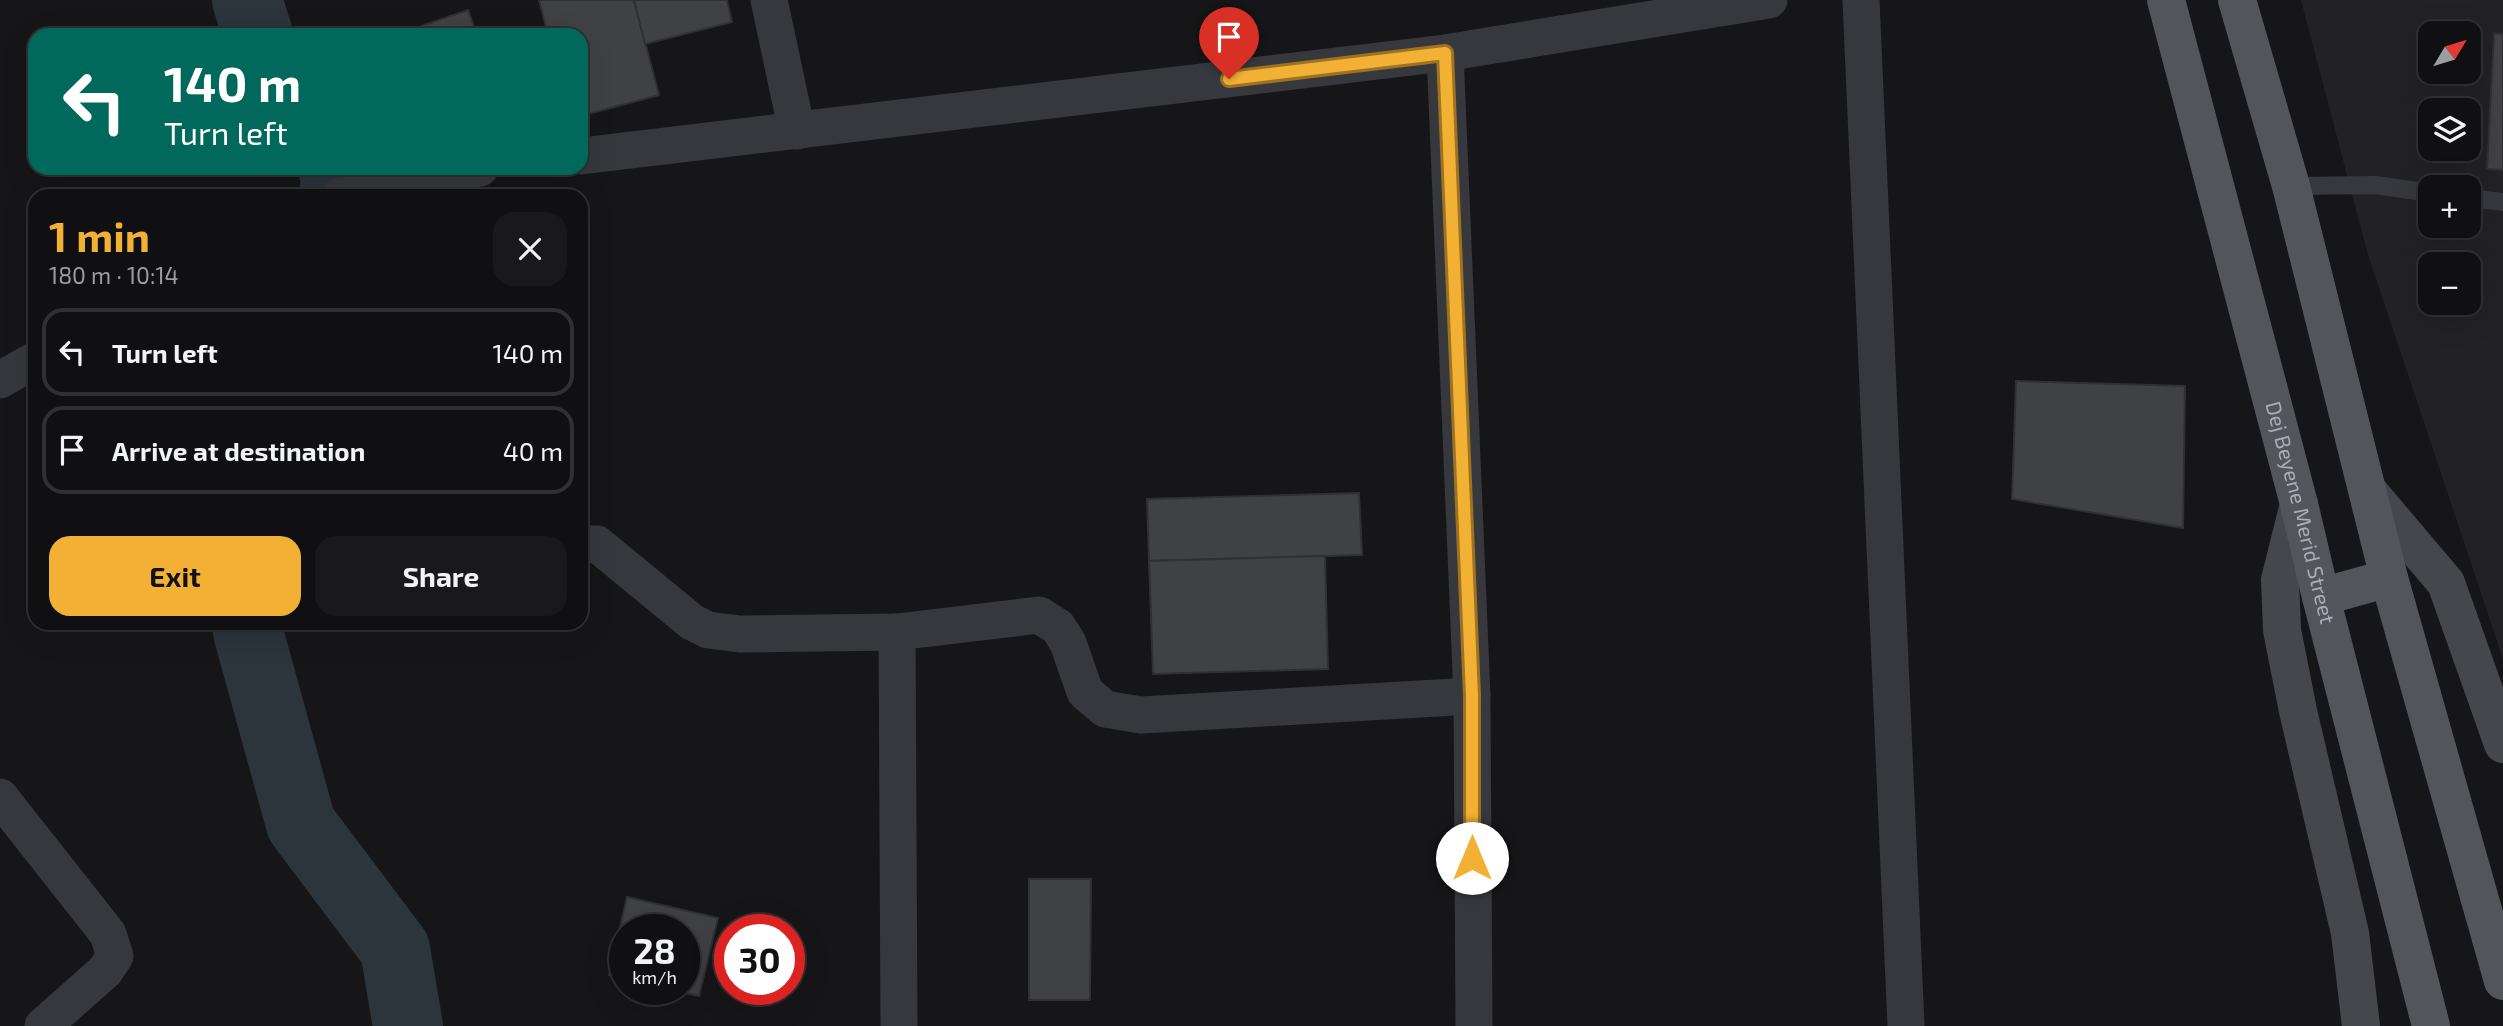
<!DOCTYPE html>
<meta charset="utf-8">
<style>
:root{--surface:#101012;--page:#19191b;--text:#f1f3f6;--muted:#9c9d9f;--line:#303032;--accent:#f2b134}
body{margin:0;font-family:"Exo 2",sans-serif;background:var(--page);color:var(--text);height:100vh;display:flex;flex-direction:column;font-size:26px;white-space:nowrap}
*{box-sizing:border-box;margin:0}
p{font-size:23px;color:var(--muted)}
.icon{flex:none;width:38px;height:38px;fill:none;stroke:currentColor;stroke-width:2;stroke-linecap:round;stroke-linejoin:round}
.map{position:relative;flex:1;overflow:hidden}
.side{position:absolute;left:28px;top:189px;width:560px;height:441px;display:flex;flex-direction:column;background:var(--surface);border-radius:21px;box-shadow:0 7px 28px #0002,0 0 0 2px var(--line)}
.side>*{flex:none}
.hud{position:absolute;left:28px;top:28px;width:560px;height:147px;border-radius:21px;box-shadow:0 7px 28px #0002,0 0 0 2px var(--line);background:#00695c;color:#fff;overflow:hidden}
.needle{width:46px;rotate:52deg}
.buttons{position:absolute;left:2418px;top:21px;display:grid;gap:14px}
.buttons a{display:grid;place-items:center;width:63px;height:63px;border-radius:14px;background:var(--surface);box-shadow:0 7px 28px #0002,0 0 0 2px var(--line);font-size:35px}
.speed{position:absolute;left:609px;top:914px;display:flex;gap:14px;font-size:35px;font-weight:700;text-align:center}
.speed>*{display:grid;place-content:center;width:91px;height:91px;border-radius:50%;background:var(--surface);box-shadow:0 7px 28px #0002,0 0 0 2px var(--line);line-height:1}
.speed small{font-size:18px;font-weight:400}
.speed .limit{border:10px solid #d22;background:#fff;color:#111}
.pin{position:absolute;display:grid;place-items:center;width:60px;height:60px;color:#fff;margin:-72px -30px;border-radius:50% 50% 50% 0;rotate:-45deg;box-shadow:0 0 7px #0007}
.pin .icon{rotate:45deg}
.me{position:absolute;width:77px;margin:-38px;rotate:0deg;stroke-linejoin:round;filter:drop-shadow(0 0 5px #0008)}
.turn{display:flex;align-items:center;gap:24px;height:147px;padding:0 21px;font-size:32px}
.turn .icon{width:91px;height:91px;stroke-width:2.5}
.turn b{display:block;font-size:49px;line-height:60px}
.round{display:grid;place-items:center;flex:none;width:74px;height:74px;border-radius:21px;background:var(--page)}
.head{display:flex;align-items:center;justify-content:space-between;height:119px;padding:0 21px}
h1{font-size:42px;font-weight:700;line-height:52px;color:var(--accent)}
.primary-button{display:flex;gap:14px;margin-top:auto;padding:14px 21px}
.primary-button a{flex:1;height:80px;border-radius:21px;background:var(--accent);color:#111;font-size:28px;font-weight:700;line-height:80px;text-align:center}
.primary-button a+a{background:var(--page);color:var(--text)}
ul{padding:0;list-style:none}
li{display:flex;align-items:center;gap:21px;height:88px;margin:0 14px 10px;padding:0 7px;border:4px solid var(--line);border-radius:21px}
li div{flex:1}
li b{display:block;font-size:26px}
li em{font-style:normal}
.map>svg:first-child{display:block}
.built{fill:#222225;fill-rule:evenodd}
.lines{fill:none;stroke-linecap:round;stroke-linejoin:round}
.river{stroke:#2c353c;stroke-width:70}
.building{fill:#404145;stroke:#303034;stroke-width:2}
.service{stroke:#37383d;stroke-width:18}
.minor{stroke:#37383d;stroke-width:37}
.secondary{stroke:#45474d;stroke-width:38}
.primary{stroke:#53555c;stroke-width:38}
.route-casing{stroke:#9d7322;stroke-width:18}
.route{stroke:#f2b134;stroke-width:12}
.labels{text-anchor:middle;stroke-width:7;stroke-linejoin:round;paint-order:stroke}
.street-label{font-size:21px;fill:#a8adb8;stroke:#111113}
</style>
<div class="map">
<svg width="2503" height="1026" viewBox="0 0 2503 1026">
<rect width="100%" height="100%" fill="#161618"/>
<path class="built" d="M2301 0H2503V659L2368 255ZM2431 33H2469V72H2431ZM2431 110H2469V149H2431ZM2431 187H2469V226H2431ZM2431 264H2469V303H2431Z"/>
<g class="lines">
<g class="river">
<polyline points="247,0 258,35"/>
<polyline points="333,168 336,178 334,196"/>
<polyline points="249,623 248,632 301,824 395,949 408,1026"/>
</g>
</g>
<g class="building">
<polygon points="539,0 634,0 659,95 581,116 581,35 548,35"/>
<polygon points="634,0 727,0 732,22 645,44"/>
<polygon points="468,10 477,35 421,35 418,27"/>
<polygon points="2494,33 2503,34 2503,170 2487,169"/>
<polygon points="2016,381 2185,386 2183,528 2012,499"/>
<polygon points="1359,493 1362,555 1149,561 1147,499"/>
<polygon points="1325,556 1328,669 1153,674 1149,561"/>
<polygon points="1029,879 1091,879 1090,1000 1029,1000"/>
<polygon points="627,897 718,918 699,996 668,989 684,989 684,929 625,929 625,979 609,975"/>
</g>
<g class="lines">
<g class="service">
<polyline points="2291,186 2375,185 2431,193"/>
<polyline points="2469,198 2503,202"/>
</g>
<g class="minor">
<polyline points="769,0 797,131"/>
<polyline points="1861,0 1906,1026"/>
<polyline points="1445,53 1472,696 1474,1026"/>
<polyline points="581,156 1445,53 1769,0"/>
<polyline points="424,195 437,173 480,168"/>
<polyline points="341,196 437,173"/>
<polyline points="0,380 35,360"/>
<polyline points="581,544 597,544 692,622 708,630 740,634 897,632 1039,615 1058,627 1068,643 1085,692 1105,709 1141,715 1472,696"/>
<polyline points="897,632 899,1026"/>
<polyline points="0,797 108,934 115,956 105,971 43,1026"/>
</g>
<g class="secondary">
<polyline points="2368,491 2446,583 2503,744"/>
<polyline points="2299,504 2280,580 2282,630 2298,711 2350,933 2361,1026"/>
</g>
<g class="primary">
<path id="s1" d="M2166 0 2299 504 2321 597 2431 1026"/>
<polyline points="2237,0 2291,186 2389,578 2503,981"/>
<polyline points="2321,597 2389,578"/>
</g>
</g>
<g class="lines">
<defs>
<polyline id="route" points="1229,79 1445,53 1472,696 1472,858"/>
</defs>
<use href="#route" class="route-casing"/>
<use href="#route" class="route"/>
</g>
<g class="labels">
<g class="street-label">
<text dy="7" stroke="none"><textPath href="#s1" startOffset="530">Dej Beyene Merid Street</textPath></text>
</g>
</g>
</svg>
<div class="buttons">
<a><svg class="needle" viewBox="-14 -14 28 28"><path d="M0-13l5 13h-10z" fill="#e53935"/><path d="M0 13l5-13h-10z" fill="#9c9d9f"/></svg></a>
<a><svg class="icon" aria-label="layers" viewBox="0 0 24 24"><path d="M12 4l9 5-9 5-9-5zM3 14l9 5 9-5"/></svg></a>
<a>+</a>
<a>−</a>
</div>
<div class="speed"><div>28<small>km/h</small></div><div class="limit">30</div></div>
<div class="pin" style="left:1229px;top:79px;background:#d93025"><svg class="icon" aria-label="arrive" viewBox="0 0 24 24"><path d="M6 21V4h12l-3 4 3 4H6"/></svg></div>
<svg class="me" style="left:1472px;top:858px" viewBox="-20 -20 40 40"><circle r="19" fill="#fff"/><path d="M0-13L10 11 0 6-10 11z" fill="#f2b134"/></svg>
<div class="hud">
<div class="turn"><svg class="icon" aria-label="left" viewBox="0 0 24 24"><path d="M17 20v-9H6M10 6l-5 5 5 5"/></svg><div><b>140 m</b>Turn left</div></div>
</div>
<section class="side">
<div class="head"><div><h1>1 min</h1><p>180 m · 10:14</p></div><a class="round"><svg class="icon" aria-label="close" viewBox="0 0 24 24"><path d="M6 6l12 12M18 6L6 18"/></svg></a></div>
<ul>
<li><svg class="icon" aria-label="left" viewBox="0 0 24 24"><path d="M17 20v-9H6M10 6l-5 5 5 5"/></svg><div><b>Turn left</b></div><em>140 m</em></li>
<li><svg class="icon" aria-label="arrive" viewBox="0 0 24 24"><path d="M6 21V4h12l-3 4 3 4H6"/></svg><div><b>Arrive at destination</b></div><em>40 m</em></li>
</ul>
<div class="primary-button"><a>Exit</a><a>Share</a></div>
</section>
</div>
